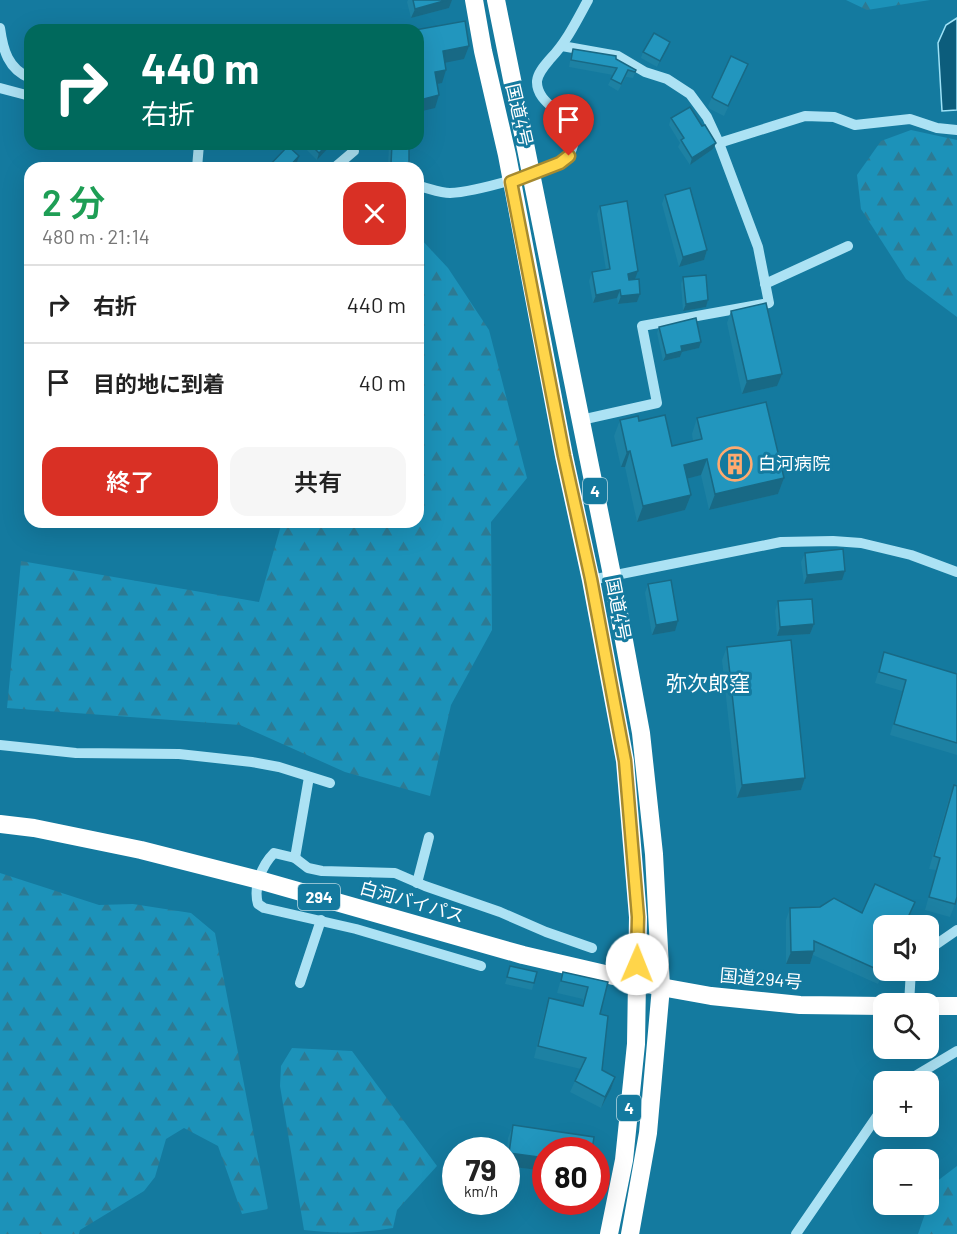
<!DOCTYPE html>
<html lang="ja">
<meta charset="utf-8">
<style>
:root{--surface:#fff;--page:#f6f6f6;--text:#222;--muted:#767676;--line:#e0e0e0;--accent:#d93025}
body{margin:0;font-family:Barlow,"Noto Sans JP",sans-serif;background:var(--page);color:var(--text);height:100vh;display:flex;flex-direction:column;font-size:22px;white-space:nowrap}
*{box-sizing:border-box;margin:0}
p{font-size:20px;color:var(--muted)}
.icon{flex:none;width:33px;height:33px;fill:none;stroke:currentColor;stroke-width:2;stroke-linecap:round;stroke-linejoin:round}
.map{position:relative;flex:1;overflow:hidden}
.drawer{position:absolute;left:24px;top:162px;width:400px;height:366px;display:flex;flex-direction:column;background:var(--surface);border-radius:18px;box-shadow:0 6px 24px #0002}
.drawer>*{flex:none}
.banner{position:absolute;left:24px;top:24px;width:400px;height:126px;border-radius:18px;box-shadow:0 6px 24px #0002;background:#00695c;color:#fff;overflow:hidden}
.fabs{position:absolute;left:873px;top:915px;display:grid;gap:12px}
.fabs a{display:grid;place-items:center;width:66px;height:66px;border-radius:12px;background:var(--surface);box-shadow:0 6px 24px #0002;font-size:30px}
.speed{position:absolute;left:442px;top:1137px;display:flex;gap:12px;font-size:30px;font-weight:700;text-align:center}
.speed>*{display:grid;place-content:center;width:78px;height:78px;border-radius:50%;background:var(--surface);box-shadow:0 6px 24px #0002;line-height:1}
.speed small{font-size:15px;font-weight:400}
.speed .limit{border:9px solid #d22;background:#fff;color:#111}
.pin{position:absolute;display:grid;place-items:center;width:51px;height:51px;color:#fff;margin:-62px -26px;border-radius:50% 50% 50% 0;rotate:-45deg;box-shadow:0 0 6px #0007}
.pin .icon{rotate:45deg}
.me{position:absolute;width:66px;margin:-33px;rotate:1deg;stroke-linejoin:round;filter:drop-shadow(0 0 4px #0008)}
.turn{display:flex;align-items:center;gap:21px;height:126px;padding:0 18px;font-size:27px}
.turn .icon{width:78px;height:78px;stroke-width:2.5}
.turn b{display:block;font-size:42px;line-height:51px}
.round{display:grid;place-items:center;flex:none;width:63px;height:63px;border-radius:18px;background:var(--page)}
.headline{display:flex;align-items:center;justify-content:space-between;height:102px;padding:0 18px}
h1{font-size:36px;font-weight:600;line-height:45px;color:#1e9e55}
.cta{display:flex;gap:12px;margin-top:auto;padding:12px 18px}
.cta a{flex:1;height:69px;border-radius:18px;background:var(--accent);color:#fff;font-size:24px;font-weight:600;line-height:69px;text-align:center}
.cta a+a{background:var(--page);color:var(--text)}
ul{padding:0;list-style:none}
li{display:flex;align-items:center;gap:18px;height:78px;padding:0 18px;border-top:2px solid var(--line)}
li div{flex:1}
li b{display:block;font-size:22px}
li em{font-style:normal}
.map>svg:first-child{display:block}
.forest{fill:url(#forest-firs)}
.water{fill:#0c5d7c;stroke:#9ee2f7;stroke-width:1.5}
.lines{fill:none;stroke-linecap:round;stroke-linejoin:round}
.minor{stroke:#ace2f4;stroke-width:10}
.highway{stroke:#fff;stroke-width:18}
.wall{fill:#1d81a3}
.shaded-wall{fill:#186985}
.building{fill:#2296be;stroke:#186985;stroke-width:1.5}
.route-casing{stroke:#a68a30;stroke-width:15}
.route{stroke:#ffd54a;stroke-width:10}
.labels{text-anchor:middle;stroke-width:6;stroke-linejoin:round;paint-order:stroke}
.shield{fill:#147a9f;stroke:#b8d7e2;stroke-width:1.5}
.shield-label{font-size:16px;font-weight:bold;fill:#fff}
.street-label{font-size:18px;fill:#fff;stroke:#147a9f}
.poi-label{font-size:18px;fill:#fff;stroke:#147a9f;text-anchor:start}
.quarter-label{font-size:21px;fill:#fff;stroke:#147a9f}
</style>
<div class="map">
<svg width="957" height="1234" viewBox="0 0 957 1234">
<defs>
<pattern id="forest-firs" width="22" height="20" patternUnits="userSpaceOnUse" patternTransform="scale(1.5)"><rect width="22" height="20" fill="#1c92b9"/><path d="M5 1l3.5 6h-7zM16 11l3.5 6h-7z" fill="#2d7a93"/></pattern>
</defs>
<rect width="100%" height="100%" fill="#147a9f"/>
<g class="forest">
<polygon points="846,0 930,0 867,10"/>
<polygon points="911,130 957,140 957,317 906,279 861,209 857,175 881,141"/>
<polygon points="419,237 448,268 489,330 527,478 491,522 492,630 451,705 430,796 345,772 240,725 7,708 21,561 259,602 282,522 418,522"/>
<polygon points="0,873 99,905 133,904 191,913 215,933 268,1209 242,1214 218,1146 184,1128 166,1139 155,1177 144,1191 80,1230 79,1234 0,1234"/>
<path d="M292 1048 352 1051 437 1166 397 1210 393 1228C361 1233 337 1234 304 1230L280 1086 281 1066Z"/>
<polygon points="957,1166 957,1234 918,1234 936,1182"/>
</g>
<polygon class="water" points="957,18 957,110 942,111 938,43 946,25"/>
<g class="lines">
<g class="minor">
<path d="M0 28C3 50 8 69 30 78"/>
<polyline points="562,46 618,56 645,72 667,79 690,94 707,117 719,143 805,116 834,117 855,125 910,119 937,128 957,130"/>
<polyline points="0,88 30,96"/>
<polyline points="197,168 199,144"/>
<polyline points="334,168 354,151"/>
<path d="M418 186C428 188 440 193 450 193 472 192 552 172 567 157 573 151 575 140 573 132 567 112 536 104 537 81 538 72 546 64 551 58 567 41 577 20 588 0"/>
<polyline points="765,284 848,246"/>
<polyline points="581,420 657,403 642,326 769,303 758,247 719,143"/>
<polyline points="591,580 781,542 833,541 861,543 911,555 957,572"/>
<polyline points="0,745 76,753 179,754 252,762 279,767 330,783"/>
<polyline points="295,858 309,777"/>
<polyline points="417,883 429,837"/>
<polyline points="928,950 957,930"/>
<path d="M481 966 356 929 264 908 258 904C253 887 262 865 274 853L295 858 308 868 322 871 395 873 425 886 500 912 546 932 592 948"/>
<polyline points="300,983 321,920"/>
<polyline points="909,1004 911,970"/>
<polyline points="905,1082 957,1051"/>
<polyline points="796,1234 884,1106"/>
</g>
<g class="highway">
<polyline points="474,0 483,51 507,155 564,456 591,580 625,761 638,917 636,1044 624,1160 609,1234"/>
<polyline points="496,0 612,575 641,733 654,854 661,987 648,1133 630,1234"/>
<polyline points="0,824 34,828 141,850 259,880 523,955 661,987 711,996 800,1005 884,1006"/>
<polyline points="928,1006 957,1006"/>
</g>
</g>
<g class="wall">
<polygon points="408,0 452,0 449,8 411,18 407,2"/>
<polygon points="668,48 657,67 641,58 643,52"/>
<polygon points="573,49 616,59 636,70 633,78 626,77 618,91 608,85 613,75 569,67 571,55"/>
<polygon points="744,73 724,116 710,109 708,106 712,97"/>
<polygon points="671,118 702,126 716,143 713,149 690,165 678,147 680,143 669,125"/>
<polygon points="308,144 332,144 317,160 306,149"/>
<polygon points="389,144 409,144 409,164 407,168 388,168"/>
<polygon points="665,195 707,250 704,260 679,267 662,204"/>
<polygon points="600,206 640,294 637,302 618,304 617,298 593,303 589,281 592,272 606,270 597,214"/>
<polygon points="683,277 708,300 706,307 683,311 681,284"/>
<polygon points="731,311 777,386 742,394 727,323"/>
<polygon points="659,327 699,348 682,352 680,357 663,361 657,333"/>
<polygon points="697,418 784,478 778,494 709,510 701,475 687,478 691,495 685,510 637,522 625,467 621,467 614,436 620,420 639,421 672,446 693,441 692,434"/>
<polygon points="805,553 842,580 804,584 801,562"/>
<polygon points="648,584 675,631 652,635 645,593"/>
<polygon points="778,601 814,624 810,634 777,636 775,611"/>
<polygon points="727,647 805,778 801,790 737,798 722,660"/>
<polygon points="884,652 957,674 957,755 890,735 902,691 875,683"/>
<polygon points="954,785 955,904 950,917 925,910 936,870 929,869 949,798"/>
<polygon points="915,902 905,926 884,926 884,970 878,984 813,955 810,964 786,964 786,920 790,908 862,913"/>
<polygon points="510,966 534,983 532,990 505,984"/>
<polygon points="563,972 608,982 600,1014 602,1070 615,1077 611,1089 601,1108 570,1092 575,1081 581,1069 534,1058 545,1010 549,998 582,1006 583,999 557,993"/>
<polygon points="513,1125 546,1150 546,1171 507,1166 507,1150 508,1138"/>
</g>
<g class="shaded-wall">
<polygon points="447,0 452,0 449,8 411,18 415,9"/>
<polygon points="670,42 668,48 657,67 660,61"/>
<polygon points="469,46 464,59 439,64 443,51"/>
<polygon points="446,70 442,83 431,85 435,72"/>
<polygon points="439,95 435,108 418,112 418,103 420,100"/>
<polygon points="716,143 713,149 690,165 692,158"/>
<polygon points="328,144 332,144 317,160 319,153"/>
<polygon points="299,156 297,162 291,168 288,168"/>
<polygon points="391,164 409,164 407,168 390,168"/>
<polygon points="707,250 704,260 679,267 683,257"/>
<polygon points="638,271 635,279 625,282 628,274"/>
<polygon points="620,290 617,298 593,303 596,295"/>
<polygon points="640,294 637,302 618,304 621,296"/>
<polygon points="708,300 706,307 683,311 686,304"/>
<polygon points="701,342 699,348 682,352 680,357 663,361 666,355 681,346"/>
<polygon points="782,374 777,386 742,394 747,381"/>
<polygon points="630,451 625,467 621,467 627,452"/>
<polygon points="707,459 701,475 678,481 684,465"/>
<polygon points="784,478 778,494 709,510 715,494"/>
<polygon points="691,495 685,510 637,522 643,506"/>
<polygon points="845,571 842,580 804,584 807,575"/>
<polygon points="678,621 675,631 652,635 656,625"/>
<polygon points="814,624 810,634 777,636 780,627"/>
<polygon points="805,778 801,790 737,798 742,785"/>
<polygon points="814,951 810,964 786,964 791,952"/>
<polygon points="615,1077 611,1089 601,1108 605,1097"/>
<polygon points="509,1153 546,1158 546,1171 507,1166 507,1158"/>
</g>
<g class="building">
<polygon points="413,0 447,0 415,9"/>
<polygon points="465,21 469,46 443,51 446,70 435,72 439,95 420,100 418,99 418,30 415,30"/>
<polygon points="654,33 670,42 660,61 643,52"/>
<polygon points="573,49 616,56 616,59 636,70 635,72 628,70 621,84 611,79 617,68 571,60"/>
<polygon points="731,56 748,64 728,106 714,99 712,97"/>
<polygon points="690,107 702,126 705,125 716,143 692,158 681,140 684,138 671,118"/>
<polygon points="310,144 328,144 319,153"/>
<polygon points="392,144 409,144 409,164 391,164"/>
<polygon points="288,146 299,156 288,168 267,168"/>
<polygon points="690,188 707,250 683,257 665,195"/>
<polygon points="627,201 638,271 628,274 629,280 639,279 640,294 621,296 620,290 596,295 592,272 610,269 600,206"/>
<polygon points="706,275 708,300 686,304 683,277"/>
<polygon points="766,303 782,374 747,381 731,311"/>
<polygon points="696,318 701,342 681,346 682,351 666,355 659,327"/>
<polygon points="766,402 784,478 715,494 707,459 684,465 691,495 643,506 630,451 627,452 620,420 638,416 639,421 665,415 672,446 702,439 697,418"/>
<polygon points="843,549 845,571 807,575 805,553"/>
<polygon points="671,580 678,621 656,625 648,584"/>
<polygon points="812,599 814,624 780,627 778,601"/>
<polygon points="791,640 805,778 742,785 727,647"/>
<polygon points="884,652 957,674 957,743 894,724 906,680 879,672"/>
<polygon points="954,785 957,786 957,897 955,904 929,897 940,858 934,856"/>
<polygon points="875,884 915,902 904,926 884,926 884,970 883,972 814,941 814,951 791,952 790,908 820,907 834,898 862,913"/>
<polygon points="510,966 537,972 534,983 507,977"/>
<polygon points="563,972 608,982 600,1014 608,1016 602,1070 615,1077 605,1097 575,1081 586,1058 538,1046 549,998 583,1006 588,987 561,981"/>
<polygon points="513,1125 594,1137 592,1150 546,1150 546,1158 509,1153"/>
</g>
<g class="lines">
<defs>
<polyline id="route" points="569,156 560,163 511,182 564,456 591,579 625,761 638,917 637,964"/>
</defs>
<use href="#route" class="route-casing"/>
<use href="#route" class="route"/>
</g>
<defs>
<symbol id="building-ring" viewBox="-11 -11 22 22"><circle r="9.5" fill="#147a9f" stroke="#ffaa6f" stroke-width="1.5"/><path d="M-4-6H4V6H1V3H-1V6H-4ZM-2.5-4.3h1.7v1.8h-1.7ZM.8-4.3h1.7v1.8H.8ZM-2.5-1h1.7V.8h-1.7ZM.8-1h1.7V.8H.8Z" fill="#ffaa6f"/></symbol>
</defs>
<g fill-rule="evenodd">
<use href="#building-ring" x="716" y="445" width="38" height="38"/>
</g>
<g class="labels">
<g class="shield">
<rect x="583" y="478" width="24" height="26" rx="4.5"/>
<rect x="298" y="884" width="42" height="26" rx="4.5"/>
<rect x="617" y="1095" width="24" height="26" rx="4.5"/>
</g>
<g class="shield-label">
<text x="595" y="497">4</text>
<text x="319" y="903">294</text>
<text x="629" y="1114">4</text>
</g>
<g class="street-label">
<text transform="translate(519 115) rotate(77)" y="6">国道4号</text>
<text transform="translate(618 609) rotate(79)" y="6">国道4号</text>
<text transform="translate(412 902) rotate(16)" y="6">白河バイパス</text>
<text transform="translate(761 979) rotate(5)" y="6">国道294号</text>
</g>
<g class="poi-label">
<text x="758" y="470">白河病院</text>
</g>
<g class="quarter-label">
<text x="708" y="691">弥次郎窪</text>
</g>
</g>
</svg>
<div class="fabs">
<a><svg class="icon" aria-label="sound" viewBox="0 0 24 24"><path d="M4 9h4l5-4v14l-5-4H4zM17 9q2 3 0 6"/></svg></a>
<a><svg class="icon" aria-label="search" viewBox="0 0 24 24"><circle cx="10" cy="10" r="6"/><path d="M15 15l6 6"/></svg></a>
<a>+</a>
<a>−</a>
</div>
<div class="speed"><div>79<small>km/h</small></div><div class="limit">80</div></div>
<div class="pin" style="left:569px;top:156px;background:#d93025"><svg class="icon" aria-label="arrive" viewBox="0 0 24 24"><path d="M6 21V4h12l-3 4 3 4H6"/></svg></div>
<svg class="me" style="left:637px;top:964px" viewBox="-20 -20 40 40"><circle r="19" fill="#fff"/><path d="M0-13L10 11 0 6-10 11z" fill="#ffd54a"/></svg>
<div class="banner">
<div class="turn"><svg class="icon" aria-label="right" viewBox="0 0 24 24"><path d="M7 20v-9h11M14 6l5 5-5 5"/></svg><div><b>440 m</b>右折</div></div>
</div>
<section class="drawer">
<div class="headline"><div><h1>2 分</h1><p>480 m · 21:14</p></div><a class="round" style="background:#d93025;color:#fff"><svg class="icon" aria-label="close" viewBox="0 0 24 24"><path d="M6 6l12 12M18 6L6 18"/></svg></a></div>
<ul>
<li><svg class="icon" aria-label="right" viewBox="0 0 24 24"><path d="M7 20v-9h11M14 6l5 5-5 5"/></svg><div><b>右折</b></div><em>440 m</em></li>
<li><svg class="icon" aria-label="arrive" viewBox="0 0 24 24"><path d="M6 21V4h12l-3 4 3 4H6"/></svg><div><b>目的地に到着</b></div><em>40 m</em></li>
</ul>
<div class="cta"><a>終了</a><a>共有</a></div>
</section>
</div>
